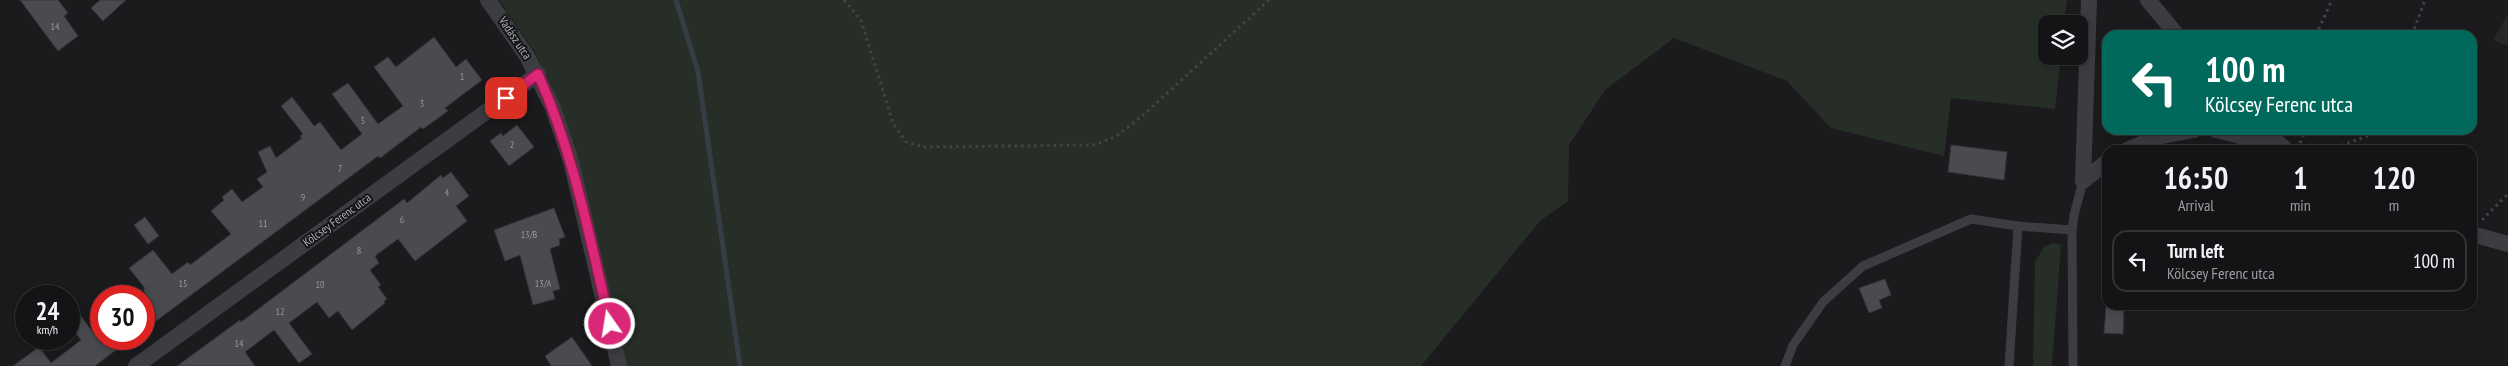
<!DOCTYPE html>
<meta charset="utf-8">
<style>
:root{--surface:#141416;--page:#1d1d1f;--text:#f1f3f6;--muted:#9d9ea1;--line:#333335}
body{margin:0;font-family:"PT Sans Narrow",sans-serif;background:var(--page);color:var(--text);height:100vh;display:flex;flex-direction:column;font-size:19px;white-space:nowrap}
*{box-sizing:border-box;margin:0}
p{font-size:16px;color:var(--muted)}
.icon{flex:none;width:28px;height:28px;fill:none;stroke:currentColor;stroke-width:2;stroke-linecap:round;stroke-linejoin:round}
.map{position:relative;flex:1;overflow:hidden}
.details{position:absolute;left:2102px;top:145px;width:375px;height:165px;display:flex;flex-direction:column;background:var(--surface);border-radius:15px;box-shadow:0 2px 12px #0003,0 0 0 1px var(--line)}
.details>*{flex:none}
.top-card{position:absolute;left:2102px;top:30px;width:375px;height:105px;border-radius:15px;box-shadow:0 2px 12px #0003,0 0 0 1px var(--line);background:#00695c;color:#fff;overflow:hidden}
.buttons{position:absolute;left:2038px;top:15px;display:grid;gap:10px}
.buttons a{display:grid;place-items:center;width:50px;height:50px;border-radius:10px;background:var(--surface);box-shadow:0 2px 12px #0003,0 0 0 1px var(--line);font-size:25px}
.speed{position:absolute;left:15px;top:285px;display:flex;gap:10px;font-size:25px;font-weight:700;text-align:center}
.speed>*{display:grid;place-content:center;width:65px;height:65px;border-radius:50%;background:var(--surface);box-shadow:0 2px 12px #0003,0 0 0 1px var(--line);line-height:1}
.speed small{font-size:12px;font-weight:400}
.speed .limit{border:8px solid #d22;background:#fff;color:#111}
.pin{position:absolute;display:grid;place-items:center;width:42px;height:42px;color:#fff;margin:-21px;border-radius:10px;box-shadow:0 2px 8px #0006}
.me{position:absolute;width:55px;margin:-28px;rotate:347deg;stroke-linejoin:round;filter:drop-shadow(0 0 4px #0008)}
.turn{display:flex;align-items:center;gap:18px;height:105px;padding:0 20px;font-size:22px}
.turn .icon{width:65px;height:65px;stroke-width:2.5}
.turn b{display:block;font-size:35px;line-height:42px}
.eta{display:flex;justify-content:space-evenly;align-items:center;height:85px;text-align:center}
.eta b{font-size:30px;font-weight:700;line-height:35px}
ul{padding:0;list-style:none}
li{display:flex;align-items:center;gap:15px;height:62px;margin:0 10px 8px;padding:0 10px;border:2px solid var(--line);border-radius:15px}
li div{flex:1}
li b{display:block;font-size:19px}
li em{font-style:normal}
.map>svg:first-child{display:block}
.built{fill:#272729}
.green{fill:#272e28}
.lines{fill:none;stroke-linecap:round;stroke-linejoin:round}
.stream{stroke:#363d44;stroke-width:5}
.building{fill:#4a4b4e;stroke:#353538}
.path{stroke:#424448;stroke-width:3;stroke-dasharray:2.5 4;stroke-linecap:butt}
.service{stroke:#3c3d41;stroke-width:9}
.minor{stroke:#3c3d41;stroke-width:16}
.route-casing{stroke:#8e194d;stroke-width:12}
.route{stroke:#db2777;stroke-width:9}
.labels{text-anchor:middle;stroke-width:4;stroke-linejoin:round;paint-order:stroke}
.number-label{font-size:10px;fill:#96989f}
.street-label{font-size:12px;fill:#afb2ba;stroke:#161618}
</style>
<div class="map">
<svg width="2508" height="366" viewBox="0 0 2508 366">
<rect width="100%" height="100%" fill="#1b1b1d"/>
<polygon class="built" points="2508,14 2508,46 2493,40"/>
<g class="green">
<polygon points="499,0 2067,0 2064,24 2046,24 2046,56 2061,56 2055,109 1951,98 1944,156 1831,128 1787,81 1674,38 1605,90 1569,145 1568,201 1540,221 1421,366 627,366 578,162 559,105 535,52"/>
<polygon points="2053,243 2061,245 2052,366 2033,366 2035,262 2044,247"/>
</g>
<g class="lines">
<polyline class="stream" points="676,0 698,72 740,366"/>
</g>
<g class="building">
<polygon points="20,0 58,0 68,13 64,16 78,36 58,51"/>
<polygon points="100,0 126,0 103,21 91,8"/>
<polygon points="434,37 456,67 466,59 482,80 445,108 448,111 423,129 421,127 380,158 378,156 144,330 144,287 129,268 153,250 172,274 188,262 190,265 231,234 211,211 224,200 222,197 232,189 242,202 263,187 257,179 267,172 258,152 270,146 276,158 302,138 300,136 303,134 281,106 292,97 314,126 320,122 341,150 362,134 332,94 348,83 378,124 403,106 374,67 388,57 396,67"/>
<polygon points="517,125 534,147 509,166 490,141 501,133 503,136"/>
<polygon points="1951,145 2007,152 2004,180 1948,172"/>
<polygon points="451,172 469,196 456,206 467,221 415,261 398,239 375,256 379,263 370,270 381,285 378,287 387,299 384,301 385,303 352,330 338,311 329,318 317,302 289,323 312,354 299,363 274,330 245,352 255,366 177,366 240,320 241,322 404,199 407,203 441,175 443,178"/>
<polygon points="554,208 565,237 559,239 560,245 550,249 560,289 553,291 555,299 533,305 520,255 505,261 494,230"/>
<polygon points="145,217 159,236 148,244 134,225"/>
<polygon points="1885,279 1891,295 1879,300 1882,308 1869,313 1859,288"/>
<polygon points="2106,307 2124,308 2123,334 2104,333"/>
<polygon points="77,311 95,335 101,331 101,339 130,339 95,366 13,366 39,347 51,363 81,340 69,324 69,317"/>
<polygon points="572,337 592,366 551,366 545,356"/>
</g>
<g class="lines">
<g class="path">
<polyline points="844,0 861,20 893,123 906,142 923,147 1093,145 1115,137 1141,117 1269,0"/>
<polyline points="2316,35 2332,0"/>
<polyline points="2412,35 2425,0"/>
<polyline points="2300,143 2306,130"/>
<polyline points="2329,150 2367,136 2370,130"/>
<polyline points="2482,220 2508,194"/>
</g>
<g class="service">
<polyline points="1785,366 1793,345 1823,302 1863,266 1971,219 2018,226 2072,230"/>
<polyline points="2009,366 2018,226"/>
<polyline points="2073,366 2072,230 2074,215 2083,181"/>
</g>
<g class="minor">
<polyline points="488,0 527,56 553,108 571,161 619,366"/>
<polyline points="2148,0 2177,35"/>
<polyline points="2216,130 2237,135 2278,150"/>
<polyline points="2264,130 2285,149"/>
<polyline points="2127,150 2157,137 2194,130"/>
<polyline points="2083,181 2089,0"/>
<polyline points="2083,181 2108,161"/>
<polyline points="2472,234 2508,244"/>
<polyline points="136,366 538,74"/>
</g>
</g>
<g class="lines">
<defs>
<path id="route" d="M506 98 538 74C574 154 590 239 610 324"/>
</defs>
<use href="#route" class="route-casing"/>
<use href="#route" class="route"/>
</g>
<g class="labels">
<g class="number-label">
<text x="55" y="30">14</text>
<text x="462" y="80">1</text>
<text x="422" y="107">3</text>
<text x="363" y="124">5</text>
<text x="512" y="148">2</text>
<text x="340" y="172">7</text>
<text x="447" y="196">4</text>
<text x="303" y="201">9</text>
<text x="402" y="223">6</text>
<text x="263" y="227">11</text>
<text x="529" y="238">13/B</text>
<text x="359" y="254">8</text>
<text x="183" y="287">15</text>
<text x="543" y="287">13/A</text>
<text x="320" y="288">10</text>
<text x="280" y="315">12</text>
<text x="239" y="347">14</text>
</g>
<g class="street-label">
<text transform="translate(515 38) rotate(56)" y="4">Vadász utca</text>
<text transform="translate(337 220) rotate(-36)" y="4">Kölcsey Ferenc utca</text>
</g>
</g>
</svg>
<div class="buttons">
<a><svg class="icon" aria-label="layers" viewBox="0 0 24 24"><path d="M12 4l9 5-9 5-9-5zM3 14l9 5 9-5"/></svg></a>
</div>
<div class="speed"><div>24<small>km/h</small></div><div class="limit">30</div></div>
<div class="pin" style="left:506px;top:98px;background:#d93025"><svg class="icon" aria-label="arrive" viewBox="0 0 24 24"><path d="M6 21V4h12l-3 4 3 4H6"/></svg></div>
<svg class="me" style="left:610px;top:324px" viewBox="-20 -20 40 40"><circle r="17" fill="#db2777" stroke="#fff" stroke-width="3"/><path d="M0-11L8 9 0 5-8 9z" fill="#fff"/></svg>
<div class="top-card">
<div class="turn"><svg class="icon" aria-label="left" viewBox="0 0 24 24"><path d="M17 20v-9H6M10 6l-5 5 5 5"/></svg><div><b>100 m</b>Kölcsey Ferenc utca</div></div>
</div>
<section class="details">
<div class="eta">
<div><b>16:50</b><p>Arrival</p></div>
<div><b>1</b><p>min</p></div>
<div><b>120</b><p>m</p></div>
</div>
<ul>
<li><svg class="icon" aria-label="left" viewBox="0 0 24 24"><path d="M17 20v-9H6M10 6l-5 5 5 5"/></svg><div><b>Turn left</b><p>Kölcsey Ferenc utca</p></div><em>100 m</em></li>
</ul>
</section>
</div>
